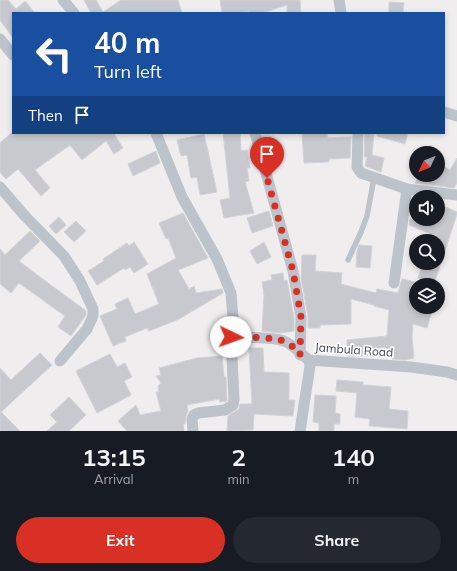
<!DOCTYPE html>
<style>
:root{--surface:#171b24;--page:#242831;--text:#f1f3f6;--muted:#9ea1a6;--accent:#d93025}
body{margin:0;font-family:Mulish,sans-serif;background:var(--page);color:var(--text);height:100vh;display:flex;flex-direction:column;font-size:15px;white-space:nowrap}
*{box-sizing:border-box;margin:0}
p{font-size:13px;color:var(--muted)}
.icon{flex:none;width:22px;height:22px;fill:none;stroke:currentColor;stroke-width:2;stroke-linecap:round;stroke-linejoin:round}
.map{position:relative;height:431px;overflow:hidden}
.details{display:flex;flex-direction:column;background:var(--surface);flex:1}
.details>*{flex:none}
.top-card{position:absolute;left:12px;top:12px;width:433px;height:122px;border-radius:0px;box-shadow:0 2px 6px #0003;background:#1a4fa0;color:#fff;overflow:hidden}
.needle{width:26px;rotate:227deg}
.buttons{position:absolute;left:409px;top:146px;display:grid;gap:8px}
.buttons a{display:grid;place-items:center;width:36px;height:36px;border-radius:50%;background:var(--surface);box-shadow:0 2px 6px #0003;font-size:20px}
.pin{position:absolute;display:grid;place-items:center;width:34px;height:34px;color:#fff;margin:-41px -17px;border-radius:50% 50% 50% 0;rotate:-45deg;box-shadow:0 0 4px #0007}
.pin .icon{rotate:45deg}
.me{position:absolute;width:44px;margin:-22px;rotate:93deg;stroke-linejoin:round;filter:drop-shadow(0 0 3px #0008)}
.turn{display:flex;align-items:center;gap:14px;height:84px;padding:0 16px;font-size:18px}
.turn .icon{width:52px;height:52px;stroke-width:2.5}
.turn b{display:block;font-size:28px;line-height:34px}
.then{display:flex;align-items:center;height:38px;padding:0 16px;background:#0003;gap:8px;font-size:15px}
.eta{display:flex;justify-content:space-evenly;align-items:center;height:68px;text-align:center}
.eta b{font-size:24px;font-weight:700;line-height:28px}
.button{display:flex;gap:8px;margin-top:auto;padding:8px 16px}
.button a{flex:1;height:46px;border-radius:24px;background:var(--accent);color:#fff;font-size:16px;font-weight:700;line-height:46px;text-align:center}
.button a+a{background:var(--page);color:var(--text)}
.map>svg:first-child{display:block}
.building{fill:#c7c9cf;stroke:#d1d3d8}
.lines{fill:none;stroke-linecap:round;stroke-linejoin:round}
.lane{stroke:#bdc3ca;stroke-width:5.5}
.street{stroke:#bdc3ca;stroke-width:11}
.route{stroke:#d93025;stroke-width:7;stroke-dasharray:0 12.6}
.labels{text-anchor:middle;stroke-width:3.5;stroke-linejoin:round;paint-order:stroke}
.street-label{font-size:12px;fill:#474f58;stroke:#fff}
</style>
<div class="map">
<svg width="457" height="431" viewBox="0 0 457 431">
<rect width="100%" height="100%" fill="#efeded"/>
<g class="building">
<polygon points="0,0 8,0 16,9 25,1 35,13 13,13 13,38 0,20"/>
<polygon points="84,0 96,0 103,12 121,0 178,0 182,13 91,13"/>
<polygon points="220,0 300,0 301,13 287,13 287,5 262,13 250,13 249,11 236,13 222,13"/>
<polygon points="389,2 404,3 403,13 389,13"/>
<polygon points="11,133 116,133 114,134 123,148 114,154 106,141 82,160 70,145 35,170 50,188 41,196 18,169 6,179 0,172 0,143"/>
<polygon points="223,133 240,133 241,151 247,150 250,168 247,168 249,181 245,182 254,213 224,218 220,200 230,198"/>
<polygon points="302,133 327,133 328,138 351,137 350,158 329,159 329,162 304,163"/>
<polygon points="365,133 374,133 372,155 384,158 381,172 365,166 367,157 364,157"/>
<polygon points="377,133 408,133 405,144 377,136"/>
<polygon points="204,134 217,192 200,195 197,177 191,178 187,155 181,156 177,140"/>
<polygon points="156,151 160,163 133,176 128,164"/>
<polygon points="457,158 457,183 454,188 415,183 420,175 438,175 443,166 450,170"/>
<polygon points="446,207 457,212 457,214 434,284 418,278 423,263 438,263 438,237 409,225 410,219 440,219"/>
<polygon points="269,211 273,226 252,233 247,218"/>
<polygon points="183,213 208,258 178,270 189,289 194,286 196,293 222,289 223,293 179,319 149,331 147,328 125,337 126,341 113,346 100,316 117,309 115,304 128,298 135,314 159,304 147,274 176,258 168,238 166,239 159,223"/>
<polygon points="59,217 66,225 56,234 49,226"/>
<polygon points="76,221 86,231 74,242 64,232"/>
<polygon points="30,231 40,241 19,261 36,274 86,311 86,315 71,336 58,327 65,316 19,283 11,293 0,284 0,249 5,255"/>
<polygon points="134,242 148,264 134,273 130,267 125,270 124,268 97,285 88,271 104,261 103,259 127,243 129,246"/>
<polygon points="264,242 271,257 257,264 250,251"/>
<polygon points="359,245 372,246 370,268 356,267 357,251"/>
<polygon points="302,255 316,255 315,271 342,273 341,284 376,293 377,289 398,293 402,279 416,282 416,307 433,307 427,328 413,324 412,338 414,358 405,360 392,359 392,354 370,356 347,356 347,340 387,336 389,310 374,306 374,305 351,299 351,324 320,325 320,328 308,328 308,316 301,278"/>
<polygon points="283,273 284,281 287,280 294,318 294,331 280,333 262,331 264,295 262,282 272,280 271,275"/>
<polygon points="249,348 263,348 264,372 289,373 289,400 295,400 293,416 254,414 253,430 227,431 228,416 239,409 240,404 252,404"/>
<polygon points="40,353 52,365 1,412 20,431 0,431 0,368 11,380"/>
<polygon points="110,354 117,367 125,363 132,377 124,381 131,395 97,413 76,371"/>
<polygon points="222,356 224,377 226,377 227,401 220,402 219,399 187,405 188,411 186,416 185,424 183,424 184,431 127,431 118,421 136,405 140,415 161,411 156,392 159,392 158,386 161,383 156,376 161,375 159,368 197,358"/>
<polygon points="337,380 363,382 363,385 391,387 389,409 408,411 407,429 369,426 370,419 355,417 357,393 336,391"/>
<polygon points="315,395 336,396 335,413 340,414 340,424 334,424 334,431 319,431 319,423 313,422"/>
<polygon points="69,397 86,415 69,431 47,431 57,422 50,415"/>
</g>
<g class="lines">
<polyline class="lane" points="348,260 361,232 367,216 374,178"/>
<g class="street">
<polyline points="63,0 74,13"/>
<polyline points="339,0 341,13"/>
<polyline points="0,39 13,55"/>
<polyline points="444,112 457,116"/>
<polyline points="156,133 182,197 217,259 231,293 233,318 231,337 234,399 233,405 225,410 198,413 194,415 192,419 193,431"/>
<polyline points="255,133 293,271 301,317 300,355"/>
<polyline points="358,133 357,167 361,173 407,189 457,195"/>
<polyline points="0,187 25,216 64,256 80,281 93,309 93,316 87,329 60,361"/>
<polyline points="394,283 407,189"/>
<path d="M231 337C247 338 270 336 284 341 294 345 300 354 309 360L411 367 447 372 457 375"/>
<polyline points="300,431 310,366 309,360"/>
</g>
</g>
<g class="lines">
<path class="route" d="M231 337C247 338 272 336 286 342 292 345 296 350 300 355L301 317 293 271 267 178"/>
</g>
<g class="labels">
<g class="street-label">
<text transform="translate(354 350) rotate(4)" y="4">Jambula Road</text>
</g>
</g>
</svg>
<div class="buttons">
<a><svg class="needle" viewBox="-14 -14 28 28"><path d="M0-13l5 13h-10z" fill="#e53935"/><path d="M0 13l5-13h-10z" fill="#9ea1a6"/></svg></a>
<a><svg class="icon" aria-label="sound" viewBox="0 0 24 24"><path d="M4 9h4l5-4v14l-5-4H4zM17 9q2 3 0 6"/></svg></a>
<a><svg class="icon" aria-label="search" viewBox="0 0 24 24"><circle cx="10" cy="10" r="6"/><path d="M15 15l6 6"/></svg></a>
<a><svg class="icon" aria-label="layers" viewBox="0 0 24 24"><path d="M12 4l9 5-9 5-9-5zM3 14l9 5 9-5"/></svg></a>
</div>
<div class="pin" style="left:267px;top:178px;background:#d93025"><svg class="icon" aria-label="arrive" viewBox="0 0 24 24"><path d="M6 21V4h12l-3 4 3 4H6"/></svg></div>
<svg class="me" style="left:231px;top:337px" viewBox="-20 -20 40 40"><circle r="19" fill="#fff"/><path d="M0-13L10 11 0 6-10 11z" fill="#d93025"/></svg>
<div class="top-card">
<div class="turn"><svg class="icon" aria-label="left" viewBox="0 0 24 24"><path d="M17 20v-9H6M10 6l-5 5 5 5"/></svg><div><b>40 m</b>Turn left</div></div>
<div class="then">Then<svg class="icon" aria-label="arrive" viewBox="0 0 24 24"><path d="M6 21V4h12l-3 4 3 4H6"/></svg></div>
</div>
</div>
<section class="details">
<div class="eta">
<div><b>13:15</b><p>Arrival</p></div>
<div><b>2</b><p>min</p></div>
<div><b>140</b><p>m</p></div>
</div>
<div class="button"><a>Exit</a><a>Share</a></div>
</section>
